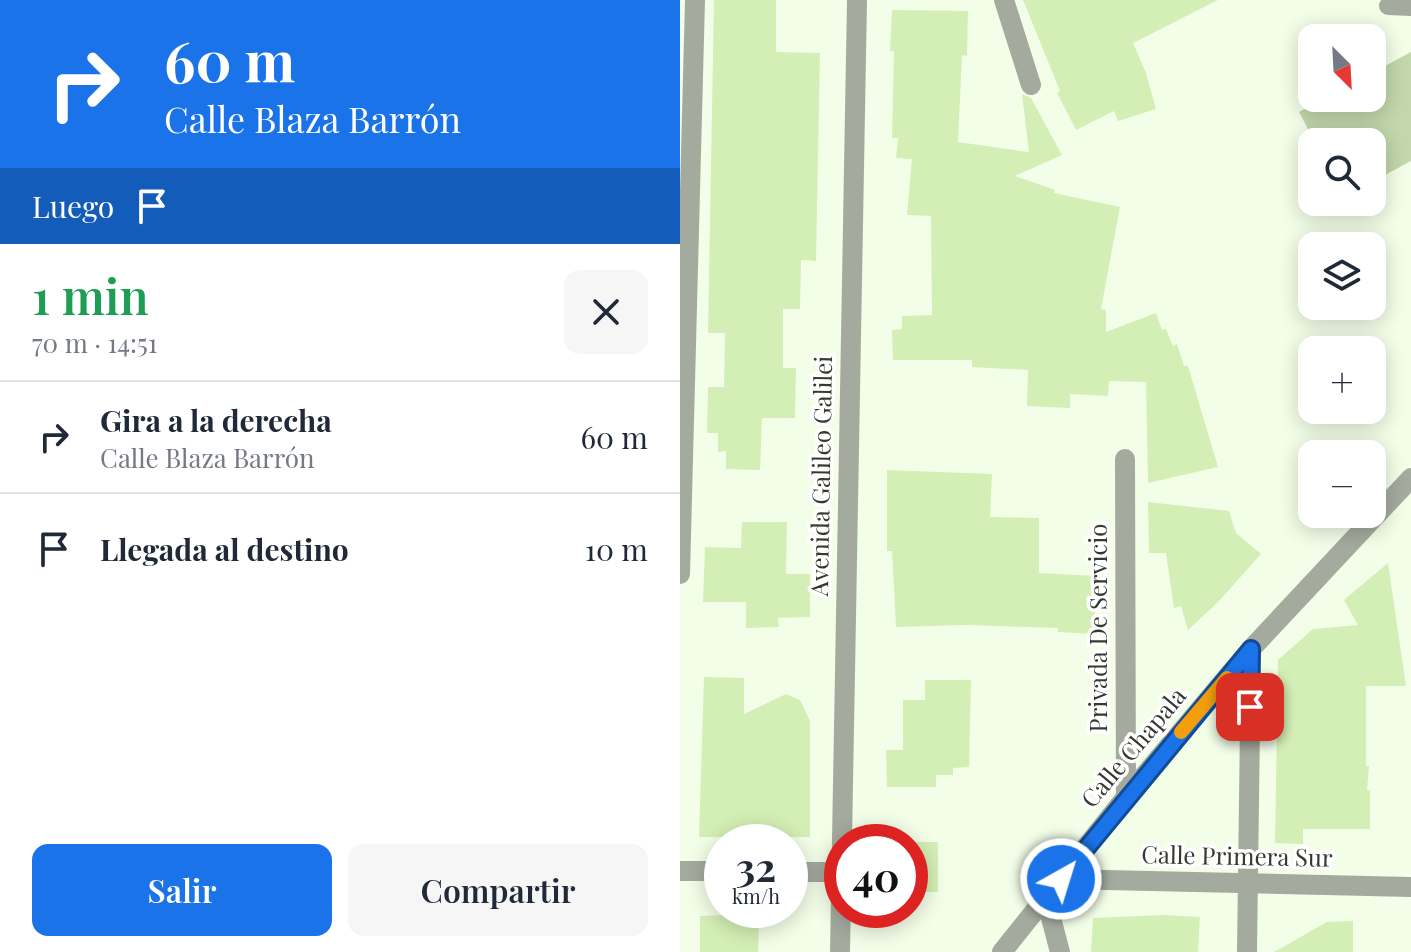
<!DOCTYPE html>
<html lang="es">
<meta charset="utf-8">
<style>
:root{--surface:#fff;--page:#f6f6f7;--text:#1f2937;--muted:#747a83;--line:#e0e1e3;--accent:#1a73e8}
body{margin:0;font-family:"Playfair Display",serif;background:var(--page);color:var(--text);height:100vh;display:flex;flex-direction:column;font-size:30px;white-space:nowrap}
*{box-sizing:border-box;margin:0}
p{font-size:26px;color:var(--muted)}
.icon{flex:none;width:44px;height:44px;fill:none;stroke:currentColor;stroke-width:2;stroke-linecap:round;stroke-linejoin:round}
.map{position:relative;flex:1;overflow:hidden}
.drawer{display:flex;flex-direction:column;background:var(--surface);width:680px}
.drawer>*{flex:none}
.hud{background:#1a73e8;color:#fff;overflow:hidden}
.needle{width:52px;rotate:156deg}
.tools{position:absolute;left:618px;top:24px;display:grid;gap:16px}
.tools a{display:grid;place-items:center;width:88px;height:88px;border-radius:16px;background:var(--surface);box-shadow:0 4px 20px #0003;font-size:40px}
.speed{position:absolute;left:24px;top:824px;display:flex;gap:16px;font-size:40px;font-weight:700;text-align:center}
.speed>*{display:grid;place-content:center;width:104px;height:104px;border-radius:50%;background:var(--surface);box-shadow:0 4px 20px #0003;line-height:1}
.speed small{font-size:20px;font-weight:400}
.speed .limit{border:12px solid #d22;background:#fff;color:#111}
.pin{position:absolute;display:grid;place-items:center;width:68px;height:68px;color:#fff;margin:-34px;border-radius:16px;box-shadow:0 4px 12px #0006}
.me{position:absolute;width:88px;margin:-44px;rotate:39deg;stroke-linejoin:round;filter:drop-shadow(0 0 6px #0008)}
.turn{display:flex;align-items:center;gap:28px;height:168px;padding:0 32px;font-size:36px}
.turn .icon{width:104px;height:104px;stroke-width:2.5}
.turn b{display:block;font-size:56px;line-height:68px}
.then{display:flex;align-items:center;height:76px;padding:0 32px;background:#0003;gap:16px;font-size:30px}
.round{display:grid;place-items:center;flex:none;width:84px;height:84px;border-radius:16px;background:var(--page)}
.headline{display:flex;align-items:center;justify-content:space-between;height:136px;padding:0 32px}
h1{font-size:48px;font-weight:600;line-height:60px;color:#1e9e55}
.cta{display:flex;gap:16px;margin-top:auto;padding:16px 32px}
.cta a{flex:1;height:92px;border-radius:16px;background:var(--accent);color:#fff;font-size:32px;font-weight:600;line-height:92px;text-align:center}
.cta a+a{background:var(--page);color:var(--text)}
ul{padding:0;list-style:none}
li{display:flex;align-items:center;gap:24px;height:112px;padding:0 32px;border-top:2px solid var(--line)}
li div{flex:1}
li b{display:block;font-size:30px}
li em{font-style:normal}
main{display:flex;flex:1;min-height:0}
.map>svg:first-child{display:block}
.green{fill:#c2d7ab}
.building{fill:#d4efb5}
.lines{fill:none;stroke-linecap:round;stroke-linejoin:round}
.service{stroke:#a5aa9f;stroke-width:18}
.minor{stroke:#a5aa9f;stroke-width:20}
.tertiary{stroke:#a5aa9f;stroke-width:20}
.route-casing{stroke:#114b97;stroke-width:20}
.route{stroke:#1a73e8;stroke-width:14}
.slow{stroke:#f59e0b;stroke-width:14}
.labels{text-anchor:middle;stroke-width:7;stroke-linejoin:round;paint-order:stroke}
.street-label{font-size:24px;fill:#353a30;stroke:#fff}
</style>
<main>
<section class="drawer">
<div class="hud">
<div class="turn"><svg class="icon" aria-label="right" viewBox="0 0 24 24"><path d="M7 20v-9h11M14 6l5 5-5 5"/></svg><div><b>60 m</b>Calle Blaza Barrón</div></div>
<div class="then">Luego<svg class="icon" aria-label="arrive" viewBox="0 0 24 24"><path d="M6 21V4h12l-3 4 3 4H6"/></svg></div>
</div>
<div class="headline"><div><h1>1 min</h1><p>70 m · 14:51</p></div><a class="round"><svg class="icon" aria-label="close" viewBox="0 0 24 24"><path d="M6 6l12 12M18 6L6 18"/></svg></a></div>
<ul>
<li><svg class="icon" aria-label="right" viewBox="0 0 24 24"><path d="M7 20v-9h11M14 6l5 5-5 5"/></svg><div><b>Gira a la derecha</b><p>Calle Blaza Barrón</p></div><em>60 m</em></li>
<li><svg class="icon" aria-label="arrive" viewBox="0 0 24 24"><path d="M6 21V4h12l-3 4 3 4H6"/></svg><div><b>Llegada al destino</b></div><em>10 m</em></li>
</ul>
<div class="cta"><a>Salir</a><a>Compartir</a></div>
</section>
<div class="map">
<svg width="731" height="952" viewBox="0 0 731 952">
<rect width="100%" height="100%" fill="#f3fee8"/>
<polygon class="green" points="731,52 731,161 692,182 692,142 635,142 619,112 645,98 692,98 692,73"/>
<g class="building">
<polygon points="34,0 96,0 96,52 140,53 136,261 121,260 120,309 103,309 103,368 116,368 115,418 82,418 80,470 46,469 46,451 38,452 38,433 27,433 28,387 44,387 45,333 28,333"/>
<polygon points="343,0 538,0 453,43 466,73 476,109 438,121 434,111 396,130 377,93 380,91"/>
<polygon points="212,10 288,11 287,56 282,55 278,142 349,152 342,94 351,98 382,155 335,176 375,190 374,193 440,207 421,309 426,310 426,332 476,313 482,330 486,329 493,346 497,344 504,366 508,366 538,467 468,483 466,382 429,381 428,396 390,394 390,408 347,406 348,370 292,367 292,360 213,360 212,330 222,329 222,316 252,315 251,216 227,215 232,159 216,158 218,138 212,138 214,51 210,51"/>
<polygon points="207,470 312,474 310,517 359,518 359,573 416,576 414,634 378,632 378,628 286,625 216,627 212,551 207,551"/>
<polygon points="468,502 549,511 556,533 581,554 539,601 508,630 501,606 494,608 486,553 469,553"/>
<polygon points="62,522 107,522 106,574 130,574 130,617 98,618 99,627 66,628 66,602 23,602 25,547 61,548"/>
<polygon points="708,563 726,686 686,686 686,766 689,766 687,790 690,790 690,829 623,829 623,844 595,843 598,660 633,629 678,625 664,600"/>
<polygon points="24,677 64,678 64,714 106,694 120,700 130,721 130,837 19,837"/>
<polygon points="245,680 291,680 289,767 273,768 273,775 256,775 256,787 207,787 206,750 223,750 223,700 245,700"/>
<rect x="230" y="842" width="28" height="50"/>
<polygon points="75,914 75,925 79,925 78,952 20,952 20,916"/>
<polygon points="484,915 520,917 518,952 411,952 413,918"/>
<polygon points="673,921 673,952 594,952 647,922"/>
</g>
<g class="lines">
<polyline class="service" points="708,6 731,7"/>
<g class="minor">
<polyline points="324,0 351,85"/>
<polyline points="445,459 446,797"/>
<polyline points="0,574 15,0"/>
<polyline points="0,871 42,871"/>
<polyline points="110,872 161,872"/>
<polyline points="381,879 731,887"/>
<polyline points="366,899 380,952"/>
<polyline points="160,952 177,0"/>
<polyline points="567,952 571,649"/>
</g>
<polyline class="tertiary" points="322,952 446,797 571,649 731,478"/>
</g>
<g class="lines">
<defs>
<polyline id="route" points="381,879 571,649 570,707"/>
</defs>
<use href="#route" class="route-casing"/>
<use href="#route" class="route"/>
<polyline class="slow" points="501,732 547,678"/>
</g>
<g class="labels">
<g class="street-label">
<text transform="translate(142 476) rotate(-89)" y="8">Avenida Galileo Galilei</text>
<text transform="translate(419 628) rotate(-90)" y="8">Privada De Servicio</text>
<text transform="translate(454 748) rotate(-50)" y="8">Calle Chapala</text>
<text transform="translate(557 857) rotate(1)" y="8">Calle Primera Sur</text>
</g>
</g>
</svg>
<div class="tools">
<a><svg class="needle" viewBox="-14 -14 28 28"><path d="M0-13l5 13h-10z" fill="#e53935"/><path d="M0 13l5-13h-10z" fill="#747a83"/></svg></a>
<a><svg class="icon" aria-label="search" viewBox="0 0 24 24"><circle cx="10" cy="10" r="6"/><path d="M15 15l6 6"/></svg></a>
<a><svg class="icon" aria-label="layers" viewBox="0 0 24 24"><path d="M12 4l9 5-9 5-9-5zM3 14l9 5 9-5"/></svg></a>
<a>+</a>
<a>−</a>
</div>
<div class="speed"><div>32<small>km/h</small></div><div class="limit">40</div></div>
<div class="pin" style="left:570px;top:707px;background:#d93025"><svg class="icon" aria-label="arrive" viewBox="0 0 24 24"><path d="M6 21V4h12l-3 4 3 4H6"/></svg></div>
<svg class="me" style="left:381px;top:879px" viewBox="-20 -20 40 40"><circle r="17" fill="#1a73e8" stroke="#fff" stroke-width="3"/><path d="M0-11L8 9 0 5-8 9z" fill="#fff"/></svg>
</div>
</main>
